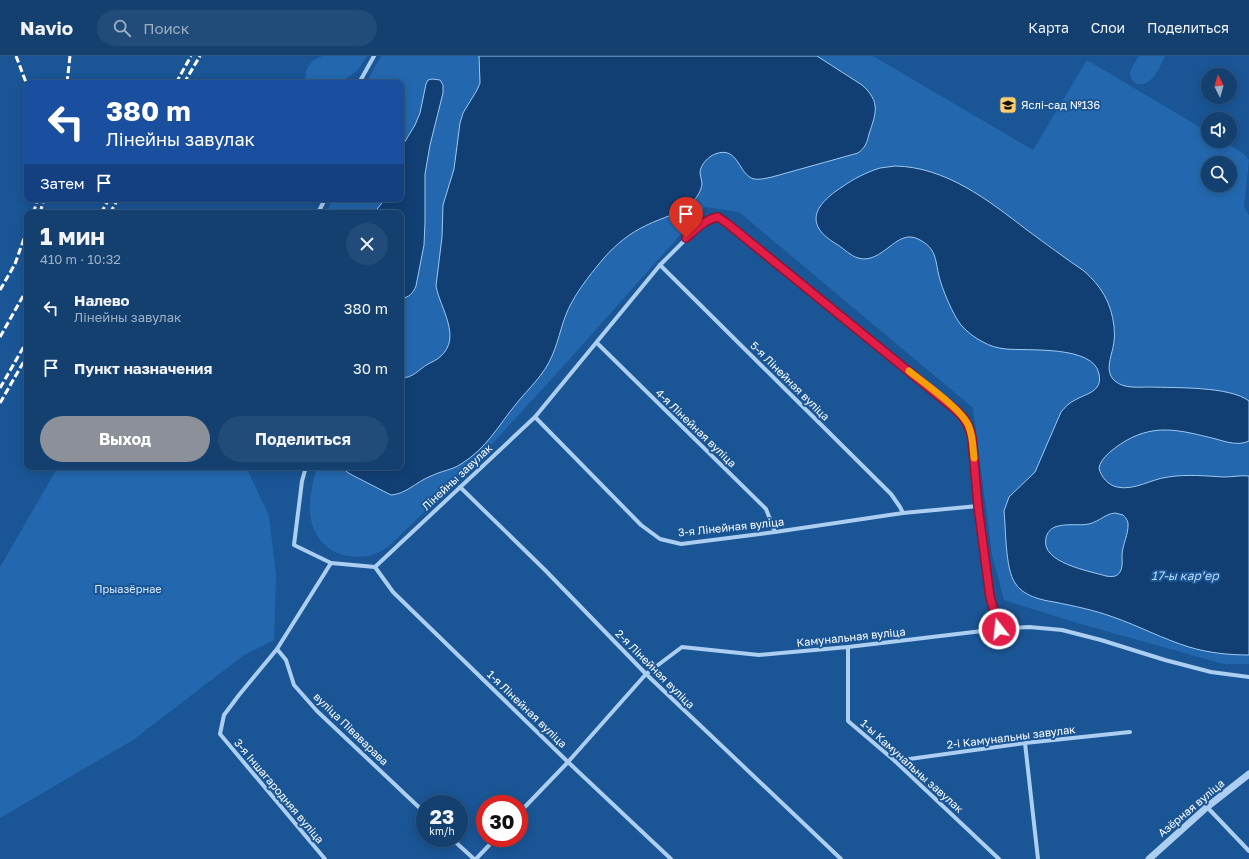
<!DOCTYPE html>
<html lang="ru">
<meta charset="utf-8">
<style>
:root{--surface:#144070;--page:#214b78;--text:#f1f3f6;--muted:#9dafc3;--line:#335983;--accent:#8c9099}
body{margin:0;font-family:"Golos Text",sans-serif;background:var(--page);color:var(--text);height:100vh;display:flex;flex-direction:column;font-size:15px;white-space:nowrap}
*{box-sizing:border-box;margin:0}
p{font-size:13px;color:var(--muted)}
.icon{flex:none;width:22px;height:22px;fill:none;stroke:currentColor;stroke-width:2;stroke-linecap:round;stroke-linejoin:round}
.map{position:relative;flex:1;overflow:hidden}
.drawer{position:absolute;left:24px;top:154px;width:380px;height:260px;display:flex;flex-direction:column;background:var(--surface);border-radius:8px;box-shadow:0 2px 10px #0003,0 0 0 1px var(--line)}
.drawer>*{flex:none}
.hud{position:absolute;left:24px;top:24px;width:380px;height:122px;border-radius:8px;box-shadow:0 2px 10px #0003,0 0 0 1px var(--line);background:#1a4fa0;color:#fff;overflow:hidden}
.needle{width:26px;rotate:355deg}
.tools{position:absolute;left:1201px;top:12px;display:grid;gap:8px}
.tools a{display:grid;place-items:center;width:36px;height:36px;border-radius:50%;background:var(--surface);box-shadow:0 2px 10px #0003,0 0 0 1px var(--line);font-size:20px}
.speed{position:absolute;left:416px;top:739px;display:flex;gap:8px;font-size:20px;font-weight:700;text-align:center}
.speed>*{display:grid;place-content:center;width:52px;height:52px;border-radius:50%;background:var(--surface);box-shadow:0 2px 10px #0003,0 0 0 1px var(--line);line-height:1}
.speed small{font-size:10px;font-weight:400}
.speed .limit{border:6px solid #d22;background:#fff;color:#111}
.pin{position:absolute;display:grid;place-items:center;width:34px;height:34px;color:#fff;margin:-41px -17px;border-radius:50% 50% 50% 0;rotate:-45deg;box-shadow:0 0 4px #0007}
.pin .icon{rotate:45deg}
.me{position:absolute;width:44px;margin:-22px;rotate:344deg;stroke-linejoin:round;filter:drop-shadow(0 0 3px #0008)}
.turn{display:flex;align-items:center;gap:14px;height:84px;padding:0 16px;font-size:18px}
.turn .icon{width:52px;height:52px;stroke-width:2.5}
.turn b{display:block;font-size:28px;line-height:34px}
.then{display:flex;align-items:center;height:38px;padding:0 16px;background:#0003;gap:8px;font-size:15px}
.round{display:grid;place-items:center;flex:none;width:42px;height:42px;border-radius:21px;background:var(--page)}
.head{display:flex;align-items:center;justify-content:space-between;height:68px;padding:0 16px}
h1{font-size:24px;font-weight:700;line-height:30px}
.cta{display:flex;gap:8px;margin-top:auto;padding:8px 16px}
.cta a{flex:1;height:46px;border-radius:24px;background:var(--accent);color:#fff;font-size:16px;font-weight:700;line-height:46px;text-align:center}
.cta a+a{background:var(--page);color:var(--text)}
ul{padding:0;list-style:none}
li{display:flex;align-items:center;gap:12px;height:60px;padding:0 16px}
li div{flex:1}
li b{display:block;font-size:15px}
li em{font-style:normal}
header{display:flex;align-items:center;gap:24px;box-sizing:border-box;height:56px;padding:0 20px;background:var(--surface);border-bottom:1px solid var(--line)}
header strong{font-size:19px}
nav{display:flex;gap:22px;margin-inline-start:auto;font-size:14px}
.search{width:280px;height:36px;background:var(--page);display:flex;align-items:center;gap:10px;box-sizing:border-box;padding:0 14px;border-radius:22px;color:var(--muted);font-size:15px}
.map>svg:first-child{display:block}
.green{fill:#2368ae;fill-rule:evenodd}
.water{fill:#113f73;stroke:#9fc9f2;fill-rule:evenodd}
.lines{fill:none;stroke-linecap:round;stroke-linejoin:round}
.minor{stroke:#accef0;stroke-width:4}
.tertiary{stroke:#accef0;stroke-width:7}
.rail{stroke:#fff;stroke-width:3;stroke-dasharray:7 3;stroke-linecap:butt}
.route-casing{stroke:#92132f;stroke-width:10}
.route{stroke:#e11d48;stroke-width:7}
.slow{stroke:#f59e0b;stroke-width:7}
.labels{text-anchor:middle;stroke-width:4;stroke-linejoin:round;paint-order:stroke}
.poi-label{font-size:11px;fill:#fff;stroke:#1a5595;text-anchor:start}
.street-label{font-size:11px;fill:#fff;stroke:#1a5595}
.park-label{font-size:11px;fill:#d3e7fb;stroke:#1a5595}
.water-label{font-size:12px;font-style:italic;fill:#b9d8f6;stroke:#1a5595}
</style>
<header>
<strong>Navio</strong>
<div class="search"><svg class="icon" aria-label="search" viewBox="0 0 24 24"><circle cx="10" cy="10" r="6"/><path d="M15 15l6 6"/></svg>Поиск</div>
<nav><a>Карта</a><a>Слои</a><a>Поделиться</a></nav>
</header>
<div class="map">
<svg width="1249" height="803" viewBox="0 0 1249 803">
<rect width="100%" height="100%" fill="#1a5595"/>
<g class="green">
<path d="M323 0H367L358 14 340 27H306C303 14 311 3 323 0Z"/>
<path d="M381 0H873L1033 94 1087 4 1208 76V85H1223L1244 98 1249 104 1244 151 1249 159V608H1224L1077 567 1004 544 992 499 973 352 739 156 705 151 567 306 471 411 390 489C378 499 365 502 350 500 327 498 312 479 310 457 309 441 313 426 317 411H401V157H326L333 143H401V27H366ZM1208 107H1230V129H1208Z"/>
<path d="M1139 0H1165C1161 8 1156 21 1148 26 1140 31 1130 27 1130 17 1131 11 1136 5 1139 0Z"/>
<polygon points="58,411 246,411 269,460 276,519 274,584 244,599 133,684 0,762 0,511"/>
</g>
<g class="water">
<path d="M479 0H817L862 29C881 46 876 57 869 78 867 87 865 92 858 97L772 121C767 122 760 124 754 123 738 119 739 89 715 98 708 101 701 108 700 116 700 120 702 124 702 128 701 135 697 142 692 146 680 158 661 162 647 169 630 177 616 188 604 202 593 215 580 231 572 246 562 263 560 282 552 300 544 319 529 332 516 348 498 370 487 392 461 408 452 414 441 415 431 420 416 426 406 438 391 439L352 419 347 416 343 411H401V322C413 322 418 314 428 308 432 306 437 304 441 300 462 281 440 252 436 230L442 181 443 149 454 113 460 67 463 57 477 34 480 27Z"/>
<path d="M432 23 440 24 443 29V37L430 89 425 118V166L424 189 416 230C413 237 409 242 401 242V157H374L385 143H401V92L415 69 420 57 426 28 428 24Z"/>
<path d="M895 110C946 111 988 144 1027 174 1046 188 1065 202 1084 215 1101 230 1111 246 1114 270 1114 275 1115 280 1114 285 1113 298 1103 315 1115 325 1124 333 1139 331 1150 331 1174 332 1230 330 1249 345V385C1239 390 1226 386 1216 383 1179 374 1153 366 1119 389 1111 395 1101 402 1099 412 1101 421 1108 429 1117 431 1134 435 1151 423 1168 421 1187 418 1206 420 1224 421 1233 421 1241 419 1249 420V599C1229 599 1209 597 1189 591 1163 583 1139 570 1113 561 1094 554 1074 550 1054 546 1041 544 1023 540 1015 527 1005 512 1006 473 1004 455L1009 441 1035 416 1061 356C1065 351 1069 347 1075 344 1085 338 1103 336 1099 318 1094 289 1027 295 1006 293 997 292 990 290 983 286 975 282 967 276 961 269 953 259 942 233 939 220 935 204 937 192 918 183 896 172 883 209 858 202 851 200 844 193 838 189 803 169 814 149 842 131 853 123 867 116 880 112 885 111 890 111 895 110ZM1115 457 1123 459C1125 461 1127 463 1128 467 1129 478 1122 489 1122 500 1122 505 1123 511 1120 516 1117 521 1112 521 1106 520 1090 515 1040 507 1046 482 1047 477 1050 473 1055 471 1066 467 1078 470 1089 468 1100 465 1105 458 1115 457Z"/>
</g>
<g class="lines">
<g class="minor">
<polyline points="359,27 374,0"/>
<polyline points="318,157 325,143"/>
<polyline points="660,209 891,438 900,451 903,457"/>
<polyline points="597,287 766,453 775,476"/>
<polyline points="535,361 641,469 660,483 681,488 775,476 903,457 978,450"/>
<polyline points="306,411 302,425 294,489 331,507"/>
<polyline points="460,431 545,514 646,618 841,803"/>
<polyline points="375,511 393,536 568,706 671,803"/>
<polyline points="848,591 848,665 895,705 999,803"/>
<polyline points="277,593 286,604 294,629 317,655 425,757"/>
<polyline points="1025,687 1038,803"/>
<polyline points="895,705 1025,687 1130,676"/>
<polyline points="1207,751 1249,795"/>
<polyline points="519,757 568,706 646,618 682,591 759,599 848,591 999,573 1029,571 1062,574 1101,584 1165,604 1211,616 1249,621"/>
<polyline points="451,782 474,803"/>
<path d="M325 803 220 678 224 659 239 639 277 593 331 507 375 511 535 361 660 209 695 174 711 162 718 161 728 168 957 355C966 363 969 370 972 382L978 450 990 541 999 573"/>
<polyline points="476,803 496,782"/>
</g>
<polyline class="tertiary" points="1149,803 1207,751 1249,718"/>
<g class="rail">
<polyline points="16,0 27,29"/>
<polyline points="67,27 70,0"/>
<polyline points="176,27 191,0"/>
<polyline points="184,27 200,0"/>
<polyline points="33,157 36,149 37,143"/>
<polyline points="40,157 44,143"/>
<polyline points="101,157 109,143"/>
<polyline points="110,157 118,143"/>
<polyline points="0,234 15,208 27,174"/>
<polyline points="0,281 27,233"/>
<polyline points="0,332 27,285"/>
<polyline points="0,347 27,300"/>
</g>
</g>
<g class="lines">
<defs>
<path id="route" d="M686 182C695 174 705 163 718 161L728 168 945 345C960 357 968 363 972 382L978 450 990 541 999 573"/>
</defs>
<use href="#route" class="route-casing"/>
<use href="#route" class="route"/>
<path class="slow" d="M909 315C924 327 964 355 969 371 973 381 973 392 974 402"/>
</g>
<defs>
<symbol id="school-square" viewBox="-11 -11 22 22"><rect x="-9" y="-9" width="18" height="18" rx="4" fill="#ffcd6b" stroke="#1a5595"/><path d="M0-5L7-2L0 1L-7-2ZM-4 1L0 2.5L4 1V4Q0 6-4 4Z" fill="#111"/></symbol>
</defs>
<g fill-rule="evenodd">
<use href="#school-square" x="998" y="39" width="20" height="20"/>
</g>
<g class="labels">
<g class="poi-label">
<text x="1021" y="53">Яслі-сад №136</text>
</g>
<g class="street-label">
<text transform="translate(790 325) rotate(45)" y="4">5-я Лінейная вуліца</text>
<text transform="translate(696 372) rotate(44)" y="4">4-я Лінейная вуліца</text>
<text transform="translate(457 421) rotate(-43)" y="4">Лінейны завулак</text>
<text transform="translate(731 471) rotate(-6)" y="4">3-я Лінейная вуліца</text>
<text transform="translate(851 581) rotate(-6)" y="4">Камунальная вуліца</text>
<text transform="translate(655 613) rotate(45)" y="4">2-я Лінейная вуліца</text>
<text transform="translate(527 653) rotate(44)" y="4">1-я Лінейная вуліца</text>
<text transform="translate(351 673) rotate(44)" y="4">вуліца Піваварава</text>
<text transform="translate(1011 681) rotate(-7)" y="4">2-і Камунальны завулак</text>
<text transform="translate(912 710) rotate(42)" y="4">1-ы Камунальны завулак</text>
<text transform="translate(279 735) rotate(50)" y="4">3-я Іншагародняя вуліца</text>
<text transform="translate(1191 752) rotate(-40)" y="4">Азёрная вуліца</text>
</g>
<g class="park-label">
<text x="128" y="537">Прыазёрнае</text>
</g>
<g class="water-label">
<text x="1185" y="524">17-ы кар’ер</text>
</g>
</g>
</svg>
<div class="tools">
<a><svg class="needle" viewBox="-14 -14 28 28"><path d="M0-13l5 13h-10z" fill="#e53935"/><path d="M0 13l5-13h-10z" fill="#9dafc3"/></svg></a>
<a><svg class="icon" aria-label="sound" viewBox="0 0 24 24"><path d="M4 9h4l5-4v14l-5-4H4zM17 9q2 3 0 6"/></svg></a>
<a><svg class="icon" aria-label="search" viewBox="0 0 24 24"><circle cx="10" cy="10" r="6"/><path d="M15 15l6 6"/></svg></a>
</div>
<div class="speed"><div>23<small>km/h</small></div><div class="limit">30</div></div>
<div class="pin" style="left:686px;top:182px;background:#d93025"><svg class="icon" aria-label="arrive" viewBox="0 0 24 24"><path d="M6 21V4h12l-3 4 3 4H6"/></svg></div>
<svg class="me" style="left:999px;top:573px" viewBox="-20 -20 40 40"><circle r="17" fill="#e11d48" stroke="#fff" stroke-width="3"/><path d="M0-11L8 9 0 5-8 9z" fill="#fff"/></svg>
<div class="hud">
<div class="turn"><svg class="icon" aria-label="left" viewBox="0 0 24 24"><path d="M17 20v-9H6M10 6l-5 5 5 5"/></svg><div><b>380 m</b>Лінейны завулак</div></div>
<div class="then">Затем<svg class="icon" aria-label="arrive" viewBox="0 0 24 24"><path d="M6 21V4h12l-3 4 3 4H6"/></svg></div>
</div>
<section class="drawer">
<div class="head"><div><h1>1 мин</h1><p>410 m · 10:32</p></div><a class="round"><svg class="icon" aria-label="close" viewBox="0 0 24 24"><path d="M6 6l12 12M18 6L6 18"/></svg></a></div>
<ul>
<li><svg class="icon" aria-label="left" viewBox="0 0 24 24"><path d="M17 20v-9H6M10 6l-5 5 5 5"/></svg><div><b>Налево</b><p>Лінейны завулак</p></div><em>380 m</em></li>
<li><svg class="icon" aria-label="arrive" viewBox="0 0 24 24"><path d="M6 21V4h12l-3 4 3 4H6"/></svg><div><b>Пункт назначения</b></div><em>30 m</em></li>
</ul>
<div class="cta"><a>Выход</a><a>Поделиться</a></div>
</section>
</div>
